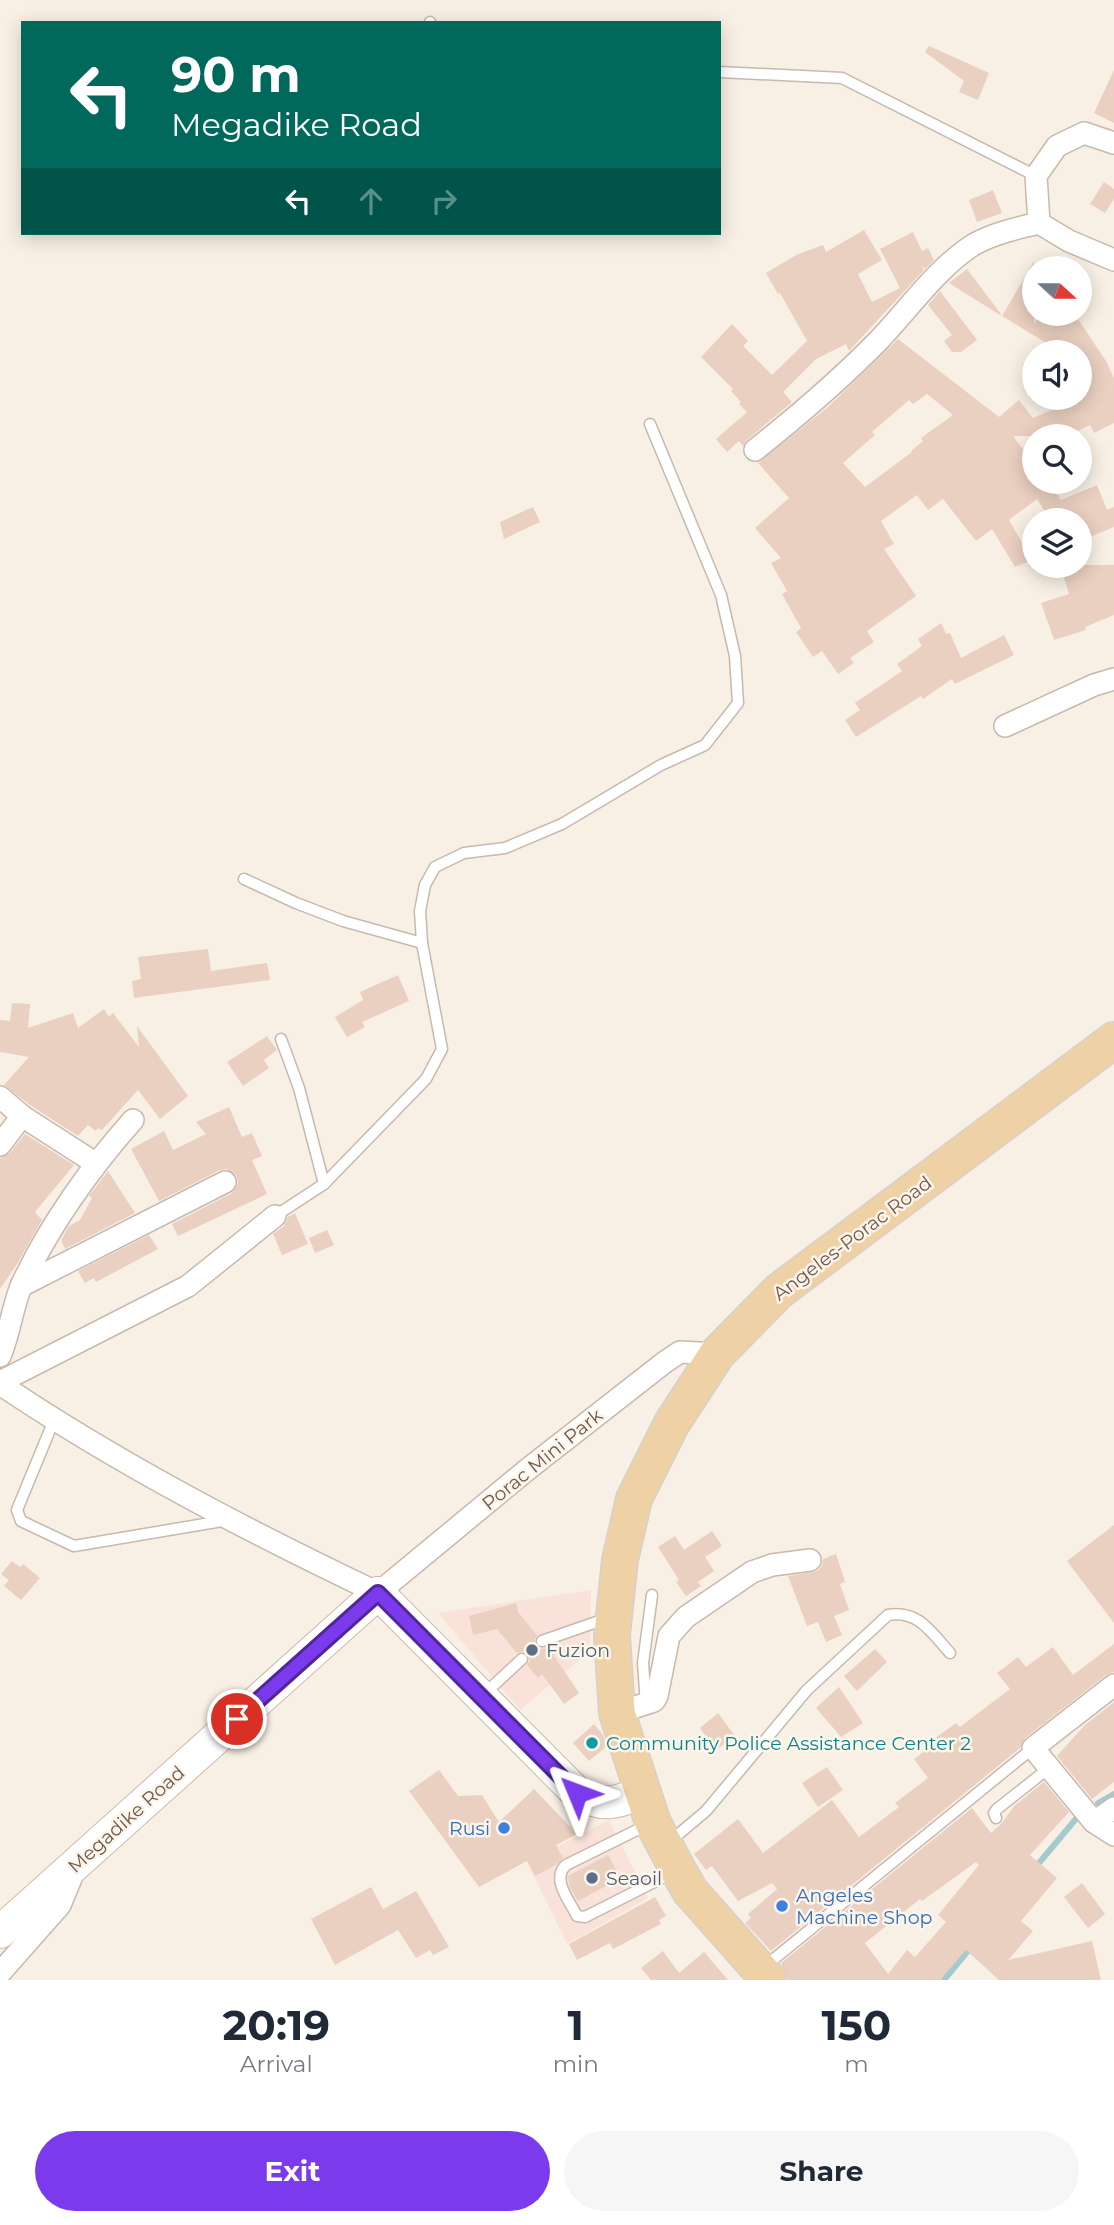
<!DOCTYPE html>
<style>
:root{--surface:#fff;--page:#f6f6f7;--text:#1f2937;--muted:#747a83;--accent:#7c3aed}
body{margin:0;font-family:Montserrat,sans-serif;background:var(--page);color:var(--text);height:100vh;display:flex;flex-direction:column;font-size:26px;white-space:nowrap}
*{box-sizing:border-box;margin:0}
p{font-size:23px;color:var(--muted)}
.icon{flex:none;width:38px;height:38px;fill:none;stroke:currentColor;stroke-width:2;stroke-linecap:round;stroke-linejoin:round}
.map{position:relative;height:1980px;overflow:hidden}
.drawer{display:flex;flex-direction:column;background:var(--surface);flex:1}
.drawer>*{flex:none}
.guide{position:absolute;left:21px;top:21px;width:700px;height:214px;border-radius:0px;box-shadow:0 4px 18px #0003;background:#00695c;color:#fff;overflow:hidden}
.needle{width:46px;rotate:111deg}
.tools{position:absolute;left:1022px;top:256px;display:grid;gap:14px}
.tools a{display:grid;place-items:center;width:70px;height:70px;border-radius:50%;background:var(--surface);box-shadow:0 4px 18px #0003;font-size:35px}
.pin{position:absolute;display:grid;place-items:center;width:60px;height:60px;color:#fff;margin:-30px;border:4px solid #fff;border-radius:50%;box-shadow:0 2px 7px #0007}
.me{position:absolute;width:77px;margin:-38px;rotate:314deg;stroke-linejoin:round;filter:drop-shadow(0 0 5px #0008)}
.turn{display:flex;align-items:center;gap:24px;height:147px;padding:0 35px;font-size:32px}
.turn .icon{width:91px;height:91px;stroke-width:2.5}
.turn b{display:block;font-size:49px;line-height:60px}
.lanes{display:flex;align-items:center;height:66px;padding:0 35px;background:#0003;justify-content:center;gap:35px;direction:ltr}
.lanes .off{opacity:.35}
.eta{display:flex;justify-content:space-evenly;align-items:center;height:119px;text-align:center}
.eta b{font-size:42px;font-weight:700;line-height:49px}
.primary-button{display:flex;gap:14px;margin-top:auto;padding:14px 35px}
.primary-button a{flex:1;height:80px;border-radius:42px;background:var(--accent);color:#fff;font-size:28px;font-weight:700;line-height:80px;text-align:center}
.primary-button a+a{background:var(--page);color:var(--text)}
.map>svg:first-child{display:block}
.commercial{fill:#f8e2da}
.lines{fill:none;stroke-linecap:round;stroke-linejoin:round}
.stream{stroke:#a4cad0;stroke-width:6}
.building{fill:#ead0c0;fill-rule:evenodd}
.lane-casing{stroke:#c8b8ad;stroke-width:13}
.street-casing{stroke:#c8b8ad;stroke-width:24}
.secondary-casing{stroke:#cdbaae;stroke-width:34}
.primary-casing{stroke:#d6d0cd;stroke-width:38}
.lane{stroke:#fff;stroke-width:10}
.street{stroke:#fff;stroke-width:21}
.secondary{stroke:#fff;stroke-width:32}
.primary{stroke:#efd1a6;stroke-width:35}
.route-casing{stroke:#51269a;stroke-width:18}
.route{stroke:#7c3aed;stroke-width:12}
.service-dot{fill:#5c6f8a;stroke:#fcf5ea;stroke-width:2.5}
.culture-dot{fill:#0f9aa8;stroke:#fcf5ea;stroke-width:2.5}
.shop-dot{fill:#3f7fe0;stroke:#fcf5ea;stroke-width:2.5}
.labels{text-anchor:middle;stroke-width:5;stroke-linejoin:round;paint-order:stroke}
.street-label{font-size:19px;fill:#6e584e;stroke:#fcf5ea}
.service-label{font-size:19px;fill:#4e5e75;stroke:#fcf5ea;text-anchor:start}
.culture-label{font-size:19px;fill:#0d838f;stroke:#fcf5ea;text-anchor:start}
.shop-label{font-size:19px;fill:#366cbe;stroke:#fcf5ea;text-anchor:end}
</style>
<div class="map">
<svg width="1114" height="1980" viewBox="0 0 1114 1980">
<rect width="100%" height="100%" fill="#f9f0e5"/>
<g class="commercial">
<polygon points="591,1590 590,1651 520,1710 438,1613"/>
<polygon points="609,1820 648,1898 567,1944 527,1862"/>
</g>
<g class="lines">
<g class="stream">
<polyline points="1098,1803 1114,1794"/>
<polyline points="1034,1869 1080,1814"/>
<polyline points="944,1980 972,1946"/>
</g>
</g>
<g class="building">
<polygon points="929,46 989,73 978,100 959,92 964,81 925,52"/>
<polygon points="1114,70 1114,123 1094,113"/>
<polygon points="1104,182 1114,189 1114,199 1105,213 1090,204"/>
<polygon points="993,190 1002,213 977,222 969,200"/>
<polygon points="864,230 882,260 858,274 872,302 900,288 880,249 913,232 922,251 928,248 934,260 925,269 920,265 924,270 849,351 846,344 816,359 783,392 792,402 747,440 743,446 739,441 727,452 716,439 747,412 739,404 741,402 731,391 733,389 701,357 732,324 748,341 743,346 772,375 807,341 780,293 778,294 766,273 796,255 823,245 826,252"/>
<path d="M1034 261V324L1041 313H1074L1106 361 1114 378V423L1094 433 1090 425 1066 436H1013L1034 464V481H1061L1052 488 1061 500 1097 485 1107 510 1114 507V527L1080 541V520H1050L1037 499 1009 520 1032 560 1015 567 992 529 976 541 943 499 928 510 917 495 881 521 894 544 884 549 916 596 867 631 874 642 850 658 854 663 838 674 822 651 813 657 796 632 801 628 782 594 787 591 771 563 781 558 755 528 789 498 758 463 828 407 898 339 999 417 1019 400 1033 418 1061 406 1057 397H1080V352H1061L1002 316ZM927 394 953 415 921 438 923 441 911 451 912 452 865 487 843 463 875 435 872 432 909 400 913 404Z"/>
<polygon points="967,269 1001,314 1000,315 949,283"/>
<polygon points="940,291 977,340 961,352 952,352 944,341 952,335 928,305"/>
<polygon points="533,507 540,522 504,539 500,522"/>
<polygon points="1060,565 1114,565 1114,615 1085,627 1086,630 1054,640 1041,603 1069,594"/>
<polygon points="941,623 946,634 950,633 961,658 1004,635 1014,655 955,684 952,679 923,699 921,696 856,737 845,720 860,710 855,703 902,671 897,664 922,646 918,639"/>
<polygon points="208,949 211,971 267,963 270,980 134,998 132,981 141,979 138,957"/>
<polygon points="398,975 409,1001 362,1022 365,1027 347,1037 335,1017 363,1000 360,992"/>
<polygon points="12,1003 30,1004 28,1028 73,1013 78,1028 104,1009 109,1017 113,1013 139,1047 137,1026 188,1096 160,1119 138,1090 102,1130 98,1128 96,1131 88,1125 78,1136 30,1105 4,1085 29,1057 0,1052 0,1020 10,1021"/>
<polygon points="267,1036 277,1050 264,1060 269,1068 243,1086 227,1062"/>
<polygon points="229,1107 242,1137 252,1133 262,1156 252,1160 267,1194 178,1236 172,1224 232,1193 238,1183 236,1175 226,1169 220,1170 159,1201 131,1149 164,1131 173,1150 206,1134 196,1122"/>
<polygon points="25,1134 74,1165 35,1212 42,1220 17,1264 0,1289 0,1158 10,1153"/>
<polygon points="108,1171 135,1213 65,1249 61,1240 69,1226 80,1220 92,1198 89,1196"/>
<polygon points="295,1213 308,1244 282,1255 273,1234 284,1226 288,1217"/>
<polygon points="327,1230 334,1245 315,1253 309,1238"/>
<polygon points="149,1235 158,1249 96,1282 94,1278 85,1283 78,1271"/>
<polygon points="1114,1525 1114,1623 1067,1561"/>
<polygon points="712,1531 722,1546 705,1557 714,1571 698,1582 701,1586 686,1596 676,1582 679,1580 658,1547 675,1536 684,1550"/>
<polygon points="836,1554 845,1582 840,1584 849,1610 834,1616 842,1635 826,1642 818,1622 807,1626 788,1576 817,1571 822,1566 823,1559"/>
<polygon points="12,1561 20,1567 23,1564 40,1578 21,1600 4,1586 9,1580 1,1574"/>
<polygon points="516,1603 518,1612 537,1635 534,1640 536,1646 541,1649 548,1647 579,1693 564,1704 542,1674 538,1678 527,1665 530,1661 528,1654 524,1651 517,1653 497,1629 473,1635 469,1616"/>
<polygon points="1114,1644 1114,1672 1106,1675 1025,1738 1020,1748 771,1951 745,1923 751,1918 748,1914 777,1889 772,1883 738,1901 712,1866 706,1870 694,1854 738,1819 763,1853 832,1800 859,1837 899,1807 895,1803 928,1778 914,1759 936,1743 934,1739 956,1723 960,1727 1010,1689 997,1673 1018,1657 1026,1667 1053,1647 1073,1675"/>
<polygon points="875,1649 887,1662 857,1691 844,1676"/>
<polygon points="839,1687 863,1723 841,1737 816,1708"/>
<polygon points="1114,1702 1114,1782 1092,1799 1057,1756 1085,1725"/>
<polygon points="718,1713 735,1736 716,1750 700,1728"/>
<polygon points="594,1724 603,1735 607,1746 589,1761 573,1743"/>
<polygon points="827,1767 843,1790 818,1807 802,1783"/>
<polygon points="439,1770 458,1796 482,1795 499,1822 534,1789 577,1834 556,1845 563,1858 556,1865 535,1876 527,1861 479,1887 409,1791"/>
<path d="M1044 1782 1069 1812 1030 1855 1057 1878 1021 1921 1033 1931 1008 1960 1092 1941 1101 1980H999L966 1950 940 1980H789L781 1963 972 1808 991 1833 1002 1823 1014 1806ZM976 1862 979 1865 938 1915 946 1922 915 1957 907 1950 888 1974 865 1943 920 1899 922 1901Z"/>
<polygon points="608,1855 621,1878 578,1901 570,1887 568,1876"/>
<polygon points="1082,1883 1105,1914 1088,1928 1064,1897"/>
<polygon points="371,1887 383,1909 416,1891 449,1947 433,1955 430,1950 416,1958 398,1930 335,1965 311,1919"/>
<polygon points="655,1897 666,1916 659,1920 661,1924 613,1949 610,1943 577,1960 569,1944"/>
<polygon points="663,1951 679,1973 704,1952 728,1980 651,1980 641,1968"/>
</g>
<g class="lines">
<defs>
<g id="lane">
<polyline points="430,22 430,23"/>
<polyline points="719,72 842,78 1036,176"/>
<polyline points="244,879 296,903 343,921 422,943"/>
<polyline points="281,1039 299,1088 324,1184"/>
<polyline points="275,1216 324,1184 426,1079 442,1049 422,943 420,911 425,885 435,867 464,853 505,848 562,824 661,765 705,745 738,703 735,656 721,595 650,424"/>
<polyline points="54,1420 17,1510 21,1521 74,1546 228,1520"/>
<polyline points="542,1641 608,1618"/>
<polyline points="483,1695 522,1659"/>
<polyline points="646,1704 643,1663 652,1595"/>
<polyline points="996,1818 994,1813 997,1809 1049,1768"/>
<path d="M647 1825 566 1865C551 1879 569 1900 577 1916L585 1917 674 1872"/>
<path d="M668 1843 706 1811 807 1690 888 1615C919 1610 931 1632 950 1653"/>
<polyline points="764,1967 1033,1748"/>
</g>
<g id="street">
<polyline points="1039,223 1036,176 1057,146 1084,133 1114,143"/>
<path d="M755 450C799 415 840 380 879 340 908 310 937 268 973 245 992 234 1017 228 1039 223L1069 241 1114 260"/>
<polyline points="1005,726 1094,685 1114,679"/>
<polyline points="0,1097 22,1116 95,1163"/>
<polyline points="0,1145 22,1116"/>
<polyline points="21,1286 225,1182"/>
<path d="M0 1356C10 1333 12 1307 22 1284 49 1226 91 1167 133 1120"/>
<polyline points="0,1382 188,1286 275,1216"/>
<path d="M0 1384C119 1464 248 1531 378 1593L528 1469 665 1362 680 1352 717 1354"/>
<polyline points="1114,1685 1033,1748 1094,1822 1114,1835"/>
<polyline points="617,1713 654,1701 657,1696 669,1636 686,1617 752,1572 772,1565 810,1560"/>
<polyline points="1094,1822 1114,1808"/>
<polyline points="0,1973 60,1905 75,1869"/>
</g>
<path id="secondary" d="M0 1932 378 1593 577 1793C601 1807 617 1804 641 1792"/>
<polyline id="primary" points="769,1980 690,1891 678,1870 653,1823 617,1713 612,1635 620,1560 634,1499 672,1423 717,1354 779,1291 1114,1040"/>
</defs>
<use href="#lane" class="lane-casing"/>
<use href="#street" class="street-casing"/>
<use href="#secondary" class="secondary-casing"/>
<use href="#primary" class="primary-casing"/>
<use href="#lane" class="lane"/>
<use href="#street" class="street"/>
<use href="#secondary" class="secondary"/>
<use href="#primary" class="primary"/>
</g>
<g class="lines">
<defs>
<polyline id="route" points="237,1719 378,1593 577,1793"/>
</defs>
<use href="#route" class="route-casing"/>
<use href="#route" class="route"/>
</g>
<g class="service-dot">
<circle cx="532" cy="1650" r="7"/>
<circle cx="592" cy="1878" r="7"/>
</g>
<circle class="culture-dot" cx="592" cy="1743" r="7"/>
<g class="shop-dot">
<circle cx="504" cy="1828" r="7"/>
<circle cx="782" cy="1906" r="7"/>
</g>
<g class="labels">
<g class="street-label">
<text transform="translate(852 1238) rotate(-37)" y="7">Angeles-Porac Road</text>
<text transform="translate(542 1459) rotate(-39)" y="7">Porac Mini Park</text>
<text transform="translate(126 1819) rotate(-42)" y="7">Megadike Road</text>
</g>
<g class="service-label">
<text x="546" y="1657">Fuzion</text>
<text x="606" y="1885">Seaoil</text>
</g>
<g class="culture-label">
<text x="606" y="1750">Community Police Assistance Center 2</text>
</g>
<g class="shop-label">
<text x="490" y="1835">Rusi</text>
<text x="796" y="1902" text-anchor="start">Angeles<tspan x="796" dy="22">Machine Shop</tspan></text>
</g>
</g>
</svg>
<div class="tools">
<a><svg class="needle" viewBox="-14 -14 28 28"><path d="M0-13l5 13h-10z" fill="#e53935"/><path d="M0 13l5-13h-10z" fill="#747a83"/></svg></a>
<a><svg class="icon" aria-label="sound" viewBox="0 0 24 24"><path d="M4 9h4l5-4v14l-5-4H4zM17 9q2 3 0 6"/></svg></a>
<a><svg class="icon" aria-label="search" viewBox="0 0 24 24"><circle cx="10" cy="10" r="6"/><path d="M15 15l6 6"/></svg></a>
<a><svg class="icon" aria-label="layers" viewBox="0 0 24 24"><path d="M12 4l9 5-9 5-9-5zM3 14l9 5 9-5"/></svg></a>
</div>
<div class="pin" style="left:237px;top:1719px;background:#d93025"><svg class="icon" aria-label="arrive" viewBox="0 0 24 24"><path d="M6 21V4h12l-3 4 3 4H6"/></svg></div>
<svg class="me" style="left:577px;top:1793px" viewBox="-20 -20 40 40"><path d="M0-17L14 15 0 8-14 15z" fill="#7c3aed" stroke="#fff" stroke-width="4"/></svg>
<div class="guide">
<div class="turn"><svg class="icon" aria-label="left" viewBox="0 0 24 24"><path d="M17 20v-9H6M10 6l-5 5 5 5"/></svg><div><b>90 m</b>Megadike Road</div></div>
<div class="lanes"><svg class="icon" aria-label="left" viewBox="0 0 24 24"><path d="M17 20v-9H6M10 6l-5 5 5 5"/></svg><svg class="icon off" aria-label="ahead" viewBox="0 0 24 24"><path d="M12 20V5M6 11l6-6 6 6"/></svg><svg class="icon off" aria-label="right" viewBox="0 0 24 24"><path d="M7 20v-9h11M14 6l5 5-5 5"/></svg></div>
</div>
</div>
<section class="drawer">
<div class="eta">
<div><b>20:19</b><p>Arrival</p></div>
<div><b>1</b><p>min</p></div>
<div><b>150</b><p>m</p></div>
</div>
<div class="primary-button"><a>Exit</a><a>Share</a></div>
</section>
